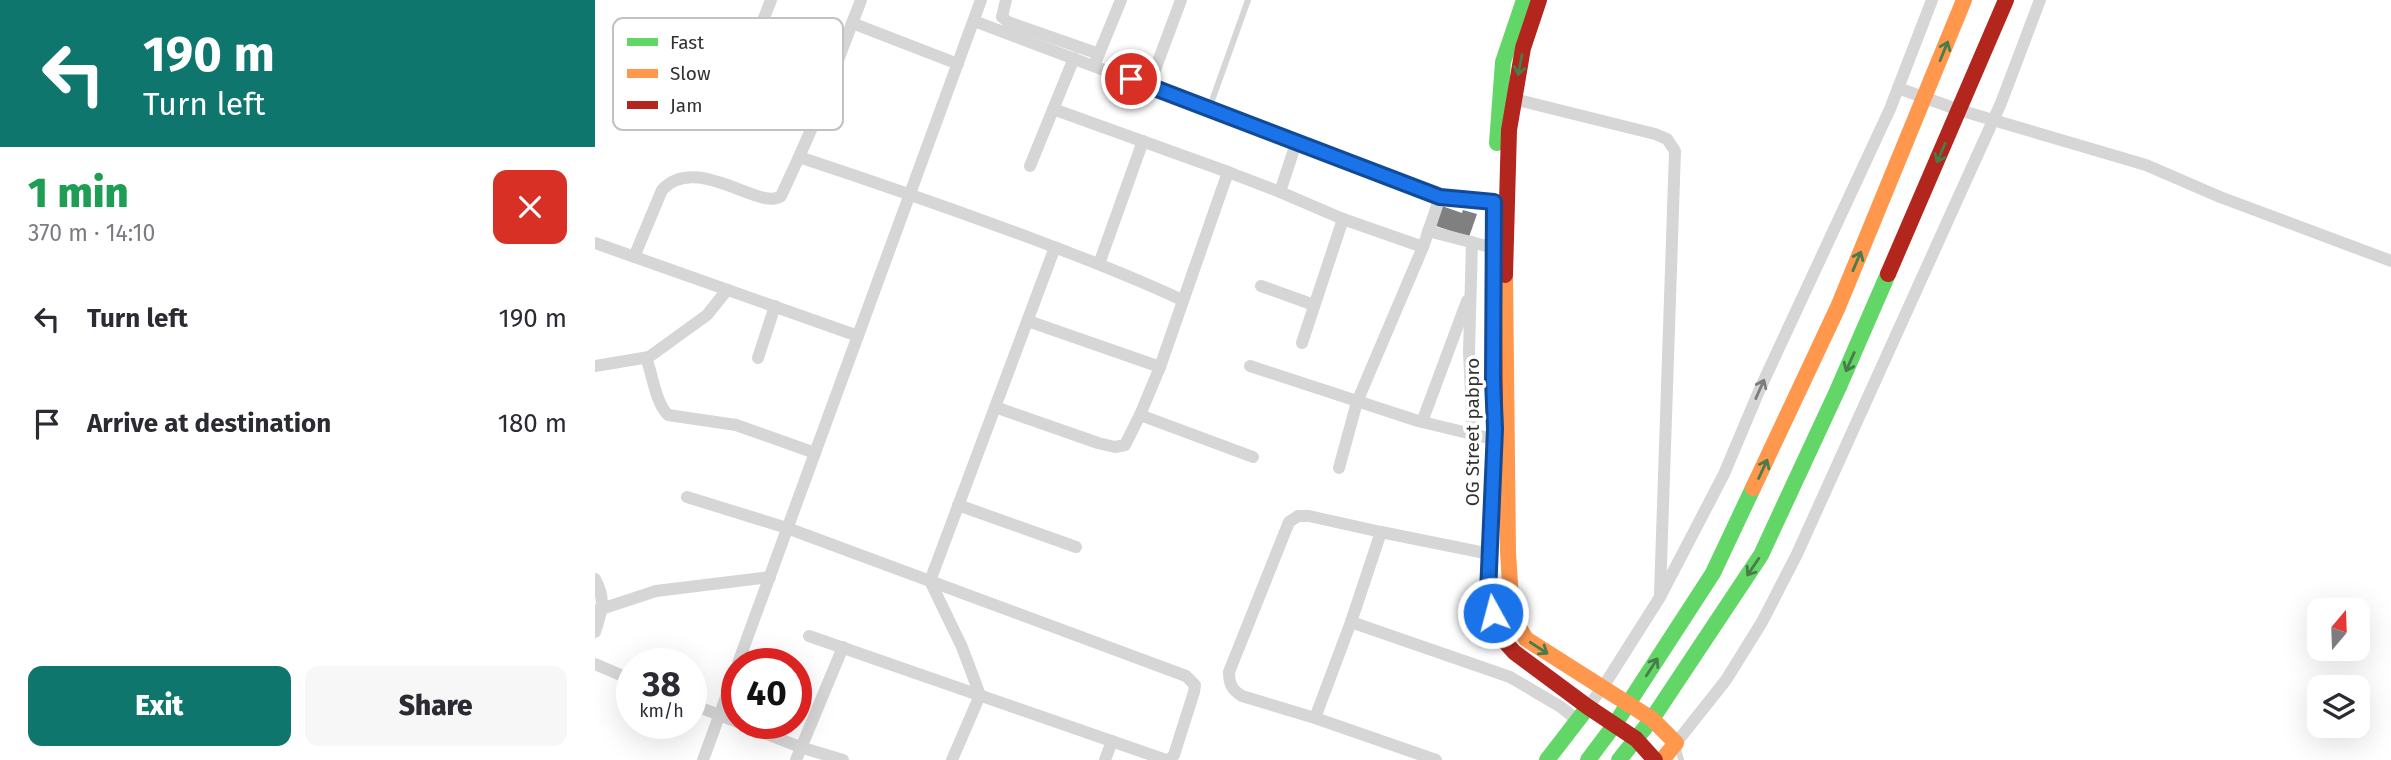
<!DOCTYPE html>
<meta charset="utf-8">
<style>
:root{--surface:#fff;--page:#f7f7f7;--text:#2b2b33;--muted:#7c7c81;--accent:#0f766e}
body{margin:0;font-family:"Fira Sans",sans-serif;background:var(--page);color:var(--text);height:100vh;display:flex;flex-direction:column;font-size:26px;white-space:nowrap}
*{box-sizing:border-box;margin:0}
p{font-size:23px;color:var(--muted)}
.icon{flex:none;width:38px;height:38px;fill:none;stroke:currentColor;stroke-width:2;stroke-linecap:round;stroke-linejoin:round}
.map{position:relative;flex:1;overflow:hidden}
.sheet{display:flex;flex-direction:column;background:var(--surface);width:595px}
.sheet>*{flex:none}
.hud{background:#0f766e;color:#fff;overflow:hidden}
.needle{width:46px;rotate:19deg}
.buttons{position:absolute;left:1712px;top:598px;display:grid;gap:14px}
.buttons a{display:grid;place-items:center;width:63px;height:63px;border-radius:14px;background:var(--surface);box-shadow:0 7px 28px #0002;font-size:35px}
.speed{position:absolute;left:21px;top:648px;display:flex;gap:14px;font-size:35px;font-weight:700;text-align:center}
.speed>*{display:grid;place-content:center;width:91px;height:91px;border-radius:50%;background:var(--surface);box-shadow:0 7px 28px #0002;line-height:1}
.speed small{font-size:18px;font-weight:400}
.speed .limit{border:10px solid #d22;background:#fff;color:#111}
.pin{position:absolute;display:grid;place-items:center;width:60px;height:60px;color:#fff;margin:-30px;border:4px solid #fff;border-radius:50%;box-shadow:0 2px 7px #0007}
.me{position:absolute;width:77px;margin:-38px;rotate:353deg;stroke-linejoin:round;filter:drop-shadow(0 0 5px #0008)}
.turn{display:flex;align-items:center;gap:24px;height:147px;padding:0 28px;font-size:32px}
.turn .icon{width:91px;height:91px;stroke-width:2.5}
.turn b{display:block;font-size:49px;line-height:60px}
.round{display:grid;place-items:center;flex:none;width:74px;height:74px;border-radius:14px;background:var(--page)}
.head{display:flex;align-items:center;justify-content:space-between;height:119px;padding:0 28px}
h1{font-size:42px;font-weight:800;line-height:52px;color:#1e9e55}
.button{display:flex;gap:14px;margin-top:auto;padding:14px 28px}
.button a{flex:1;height:80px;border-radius:14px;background:var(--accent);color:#fff;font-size:28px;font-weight:800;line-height:80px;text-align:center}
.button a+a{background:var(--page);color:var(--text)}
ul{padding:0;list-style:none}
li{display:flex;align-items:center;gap:21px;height:105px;padding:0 28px}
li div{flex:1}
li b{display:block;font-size:26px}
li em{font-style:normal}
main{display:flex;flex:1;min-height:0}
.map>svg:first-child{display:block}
.building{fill:#808080}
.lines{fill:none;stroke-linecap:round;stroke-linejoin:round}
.lane{stroke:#d6d6d6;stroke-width:6}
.street{stroke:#d6d6d6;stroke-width:12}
.fast{stroke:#63d668;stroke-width:16}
.slow{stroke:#ff974d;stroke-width:16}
.jam{stroke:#b3261e;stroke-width:16}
.oneway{stroke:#487c4a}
.oneway2{stroke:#7c7c7c}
.route-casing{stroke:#114b97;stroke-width:18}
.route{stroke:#1a73e8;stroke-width:12}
.labels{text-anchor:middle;stroke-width:7;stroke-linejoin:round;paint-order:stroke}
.street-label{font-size:19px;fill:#323232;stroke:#fff}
.key{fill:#fff;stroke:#c2c2c2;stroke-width:2}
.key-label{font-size:19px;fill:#323232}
</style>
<main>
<section class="sheet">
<div class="hud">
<div class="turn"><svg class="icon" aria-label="left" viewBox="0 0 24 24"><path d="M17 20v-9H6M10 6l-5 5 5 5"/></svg><div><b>190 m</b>Turn left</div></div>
</div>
<div class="head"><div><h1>1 min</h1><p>370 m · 14:10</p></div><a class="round" style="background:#d93025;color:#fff"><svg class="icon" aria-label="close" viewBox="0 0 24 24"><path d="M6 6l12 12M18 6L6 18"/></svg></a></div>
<ul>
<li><svg class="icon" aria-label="left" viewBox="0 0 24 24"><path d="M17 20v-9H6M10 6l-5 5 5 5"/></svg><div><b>Turn left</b></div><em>190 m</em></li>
<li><svg class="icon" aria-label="arrive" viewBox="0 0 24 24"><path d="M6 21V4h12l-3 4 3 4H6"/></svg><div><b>Arrive at destination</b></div><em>180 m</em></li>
</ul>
<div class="button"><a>Exit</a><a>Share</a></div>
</section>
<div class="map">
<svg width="1796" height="760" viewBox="0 0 1796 760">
<rect width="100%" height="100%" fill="#fff"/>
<polygon class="building" points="847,206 867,213 868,210 882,214 874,237 841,226"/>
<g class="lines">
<g class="lane">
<polyline points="614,109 653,0"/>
<polyline points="1083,748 1086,760"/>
</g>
<g class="street">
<path d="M176 0 148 71 144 88C150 110 199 118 219 123L204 157C283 183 360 210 438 239 489 258 538 277 587 300"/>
<polyline points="411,0 407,17 413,22 504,54"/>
<polyline points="379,21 845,197 899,202"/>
<polyline points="257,23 363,64"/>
<polyline points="501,61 526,0"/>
<polyline points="554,86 586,0"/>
<polyline points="1303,88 1364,110 1551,165 1625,197 1796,261"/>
<polyline points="919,99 1060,134 1072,139 1080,151 1065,594"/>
<polyline points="219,123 266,0"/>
<polyline points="435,166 479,58"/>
<polyline points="633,172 685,192 701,143"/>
<polyline points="685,192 748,219 828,247 845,197"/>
<polyline points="833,231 899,248"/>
<polyline points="877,242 874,352 878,434"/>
<polyline points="0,243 263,336"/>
<path d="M39 257 67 190C101 152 166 212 186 196L204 157"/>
<polyline points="504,264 548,141"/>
<polyline points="666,286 719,305"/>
<polyline points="433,321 565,367"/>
<polyline points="707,343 748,219"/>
<path d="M51 358C58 375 60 402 73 415L141 425 220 453"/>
<polyline points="163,358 180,306"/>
<polyline points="0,366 54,357 112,315 132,290"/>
<polyline points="655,366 823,421 906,441"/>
<polyline points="400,407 503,443 520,447 530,445 545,415 565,367 633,172 458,109"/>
<polyline points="545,415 658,457"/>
<polyline points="827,422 872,301"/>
<polyline points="744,468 762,402 828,247"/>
<polyline points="92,497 192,528 591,676 600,685 599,692 579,755 574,760"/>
<polyline points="363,505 481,547"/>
<path d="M786 532 714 516H703L694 522 634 672C634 684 637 690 647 696L720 718 841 760"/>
<polyline points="895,554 786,532 756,622 915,677 966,707 982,720"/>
<path d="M0 579C11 599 7 611 0 632"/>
<polyline points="0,611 61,591 175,577"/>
<polyline points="214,636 571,760"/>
<polyline points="143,663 386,0"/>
<polyline points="0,664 37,680"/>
<polyline points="96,704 142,722"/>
<polyline points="993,707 1008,687 1065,597 1129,474 1164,391 1295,109 1337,0"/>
<polyline points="720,718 756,622"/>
<polyline points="144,723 205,747 248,760"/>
<polyline points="1081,743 1131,680 1167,622 1202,554 1406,103 1445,0"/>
<polyline points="108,760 142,667"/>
<polyline points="201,760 248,647"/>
<polyline points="357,760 385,695 367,647 335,581 460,247"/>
<polyline points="510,760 517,741"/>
</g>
<g class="fast">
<polyline points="902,143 908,62 929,0"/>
<polyline points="952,760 993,707"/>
<polyline points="993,760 1020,724 1118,573 1158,488"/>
<polyline points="1024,760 1057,719 1166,555 1243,389 1293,274"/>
</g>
<g class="slow">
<polyline points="910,275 913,552 917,616 931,639 1057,719 1081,743 1067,760"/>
<polyline points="1158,488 1243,307 1369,0"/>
</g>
<g class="jam">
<polyline points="1293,274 1411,0"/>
<polyline points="910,275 914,130 928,48 944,0"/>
<polyline points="899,308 900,429 893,593 903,634 919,652 993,707 1041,739 1060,760"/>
</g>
</g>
<defs><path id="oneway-shaft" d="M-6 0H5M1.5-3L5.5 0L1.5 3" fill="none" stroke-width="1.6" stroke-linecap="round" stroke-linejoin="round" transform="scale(1.75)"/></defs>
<g class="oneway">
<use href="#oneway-shaft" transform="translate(1349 51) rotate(-68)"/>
<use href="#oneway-shaft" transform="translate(925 65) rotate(101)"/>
<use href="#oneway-shaft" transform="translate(1346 153) rotate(113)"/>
<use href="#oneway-shaft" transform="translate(1262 261) rotate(-67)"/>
<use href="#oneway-shaft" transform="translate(1255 362) rotate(114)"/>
<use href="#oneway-shaft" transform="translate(1168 469) rotate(-65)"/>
<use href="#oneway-shaft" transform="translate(1158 567) rotate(124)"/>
<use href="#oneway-shaft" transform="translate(944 648) rotate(33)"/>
<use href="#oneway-shaft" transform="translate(1057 667) rotate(-57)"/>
</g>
<use class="oneway2" href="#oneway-shaft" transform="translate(1165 389) rotate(-66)"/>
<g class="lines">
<defs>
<polyline id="route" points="536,79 845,197 899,202 898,380 900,429 893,593 898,613"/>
</defs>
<use href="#route" class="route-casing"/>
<use href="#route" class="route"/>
</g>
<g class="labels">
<g class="street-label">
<text transform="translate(877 432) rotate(-90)" y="7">OG Street pabpro</text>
</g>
</g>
<rect x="18" y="18" width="230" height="112" rx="10" class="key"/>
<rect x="32" y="38" width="31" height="8" fill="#63d668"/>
<rect x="32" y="69" width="31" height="9" fill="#ff974d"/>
<rect x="32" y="101" width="31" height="8" fill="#b3261e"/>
<g class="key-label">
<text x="75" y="49">Fast</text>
<text x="75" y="80">Slow</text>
<text x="75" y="112">Jam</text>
</g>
</svg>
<div class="buttons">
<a><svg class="needle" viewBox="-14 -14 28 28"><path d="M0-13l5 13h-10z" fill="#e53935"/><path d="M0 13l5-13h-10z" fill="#7c7c81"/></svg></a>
<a><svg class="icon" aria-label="layers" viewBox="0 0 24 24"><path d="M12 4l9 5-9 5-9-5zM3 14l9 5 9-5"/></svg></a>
</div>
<div class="speed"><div>38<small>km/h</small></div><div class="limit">40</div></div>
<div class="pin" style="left:536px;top:79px;background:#d93025"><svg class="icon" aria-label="arrive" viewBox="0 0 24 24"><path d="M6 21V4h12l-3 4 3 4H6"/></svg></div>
<svg class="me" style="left:898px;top:613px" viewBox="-20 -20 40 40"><circle r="17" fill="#1a73e8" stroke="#fff" stroke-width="3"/><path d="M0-11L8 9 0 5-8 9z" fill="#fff"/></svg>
</div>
</main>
